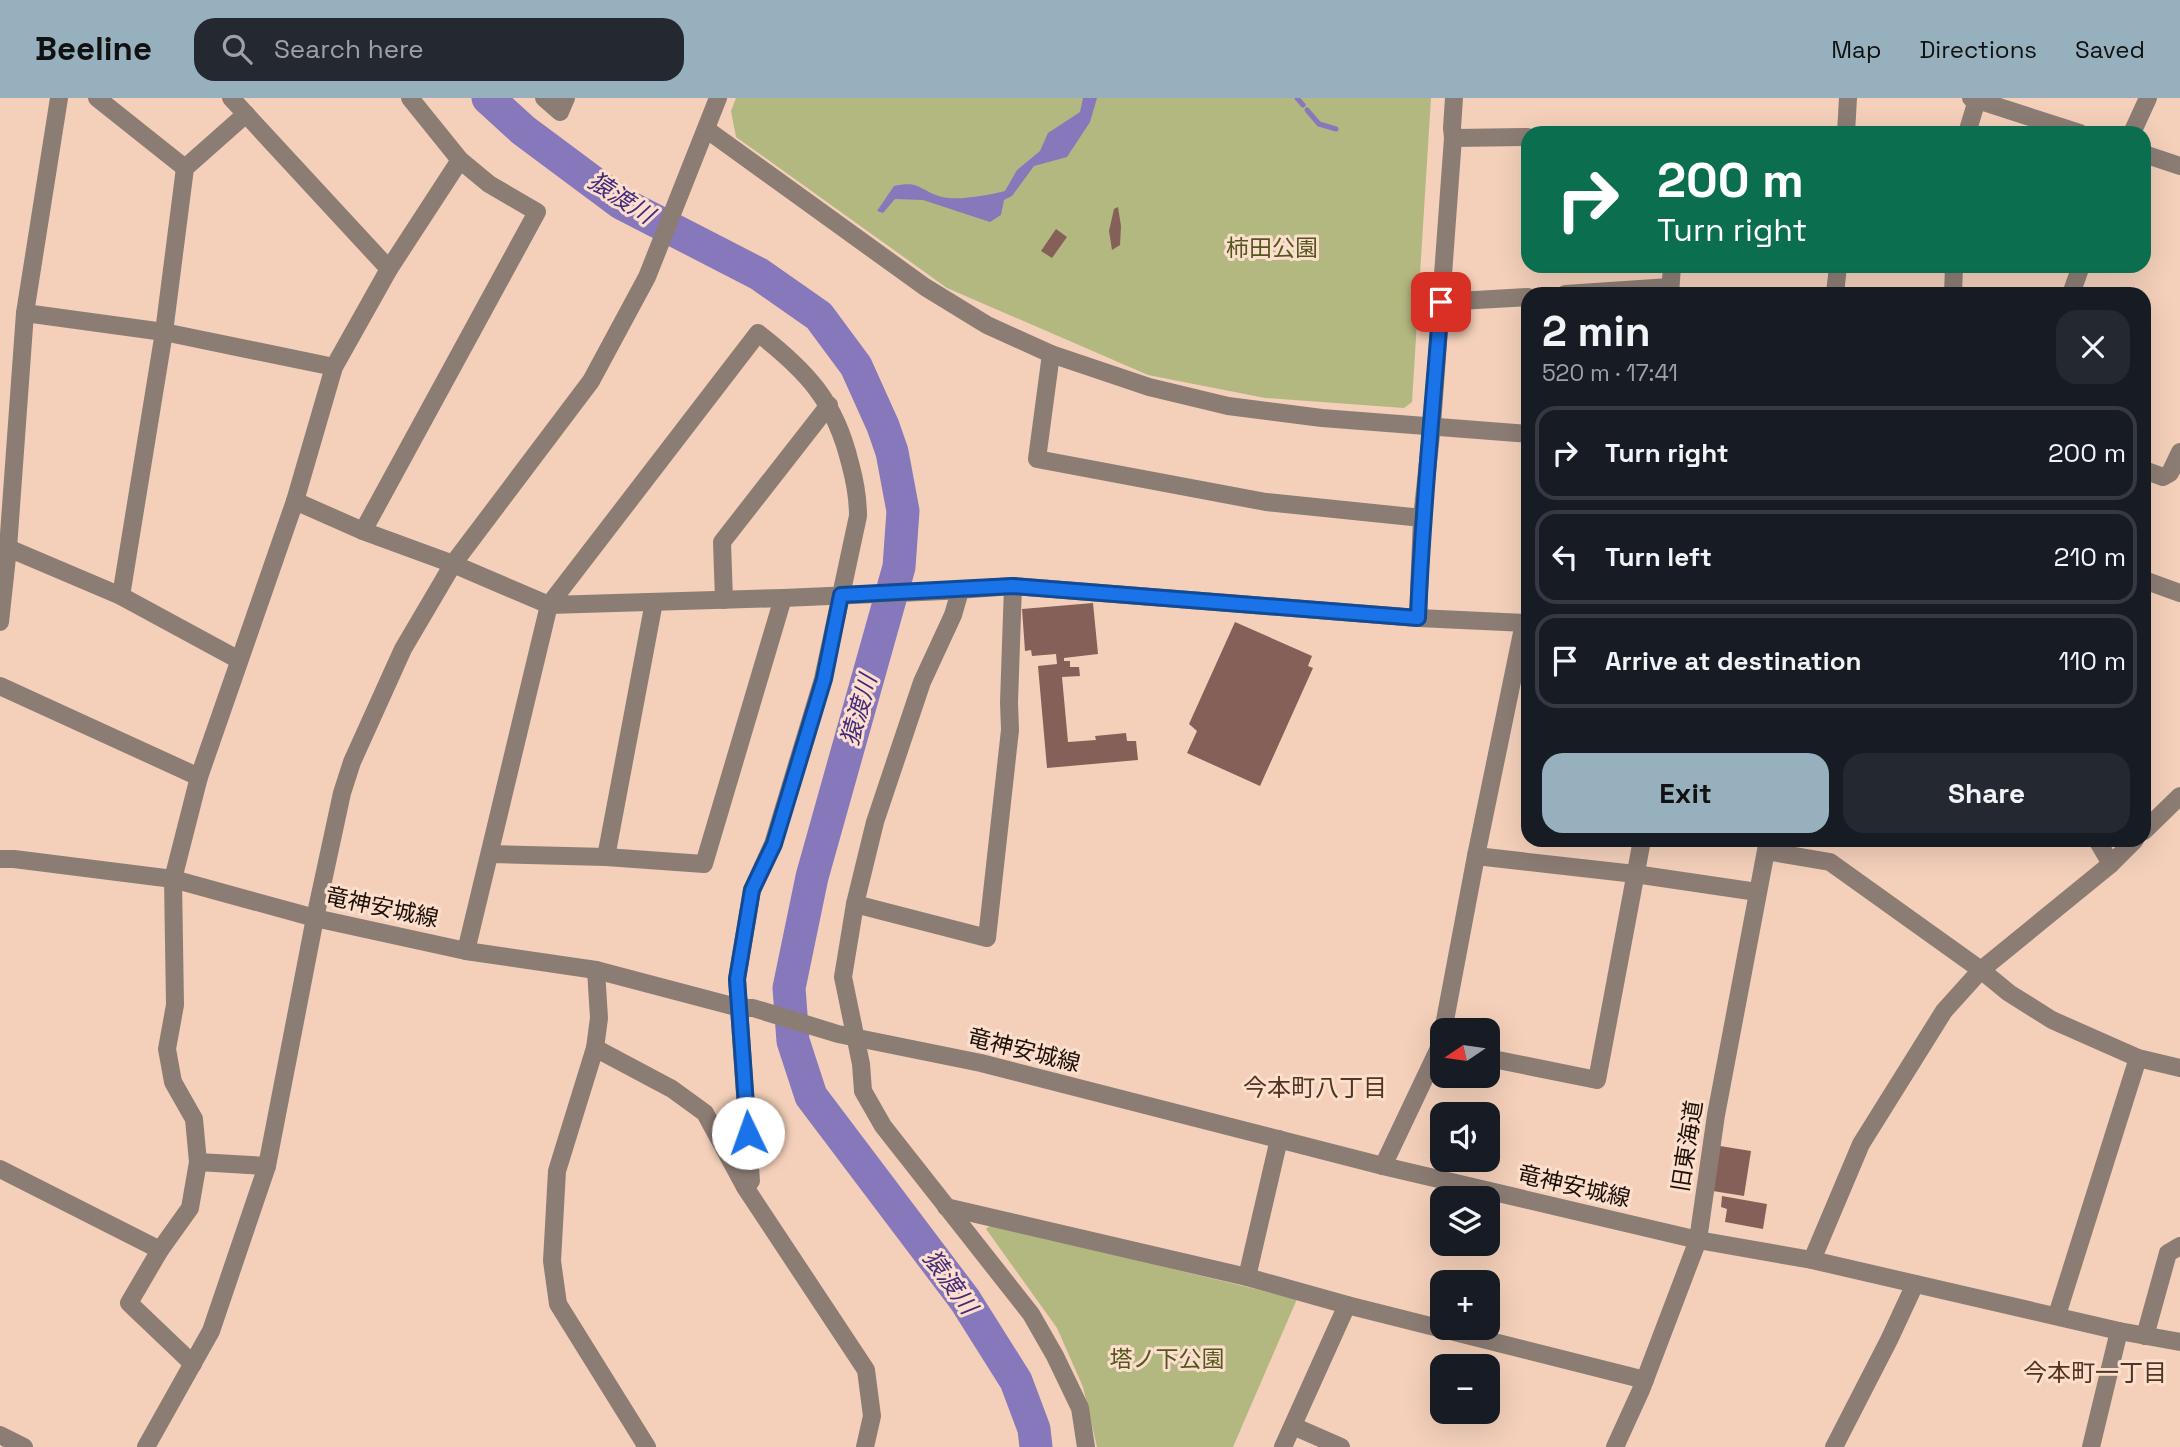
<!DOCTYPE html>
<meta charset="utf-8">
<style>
:root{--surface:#171b24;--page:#242831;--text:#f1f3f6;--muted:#9ea1a6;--line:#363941;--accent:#96b0bd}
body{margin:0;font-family:"Space Grotesk","Noto Sans JP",sans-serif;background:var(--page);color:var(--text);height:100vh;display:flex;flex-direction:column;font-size:26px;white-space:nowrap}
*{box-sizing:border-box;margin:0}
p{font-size:23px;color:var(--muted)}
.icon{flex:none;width:38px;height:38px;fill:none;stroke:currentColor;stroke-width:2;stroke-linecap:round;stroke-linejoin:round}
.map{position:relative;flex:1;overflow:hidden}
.details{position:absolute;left:1521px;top:189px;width:630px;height:560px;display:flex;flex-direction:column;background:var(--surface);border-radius:21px;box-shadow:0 7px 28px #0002}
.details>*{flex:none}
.hud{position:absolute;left:1521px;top:28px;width:630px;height:147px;border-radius:21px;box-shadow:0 7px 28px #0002;background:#0b6e4f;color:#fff;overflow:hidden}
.needle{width:46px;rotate:257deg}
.buttons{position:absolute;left:1430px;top:920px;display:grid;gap:14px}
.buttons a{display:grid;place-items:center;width:70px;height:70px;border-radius:14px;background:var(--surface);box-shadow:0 7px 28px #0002;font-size:35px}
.pin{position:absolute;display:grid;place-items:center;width:60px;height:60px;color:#fff;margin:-30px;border-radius:14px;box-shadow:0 4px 10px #0006}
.me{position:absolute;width:77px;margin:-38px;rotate:357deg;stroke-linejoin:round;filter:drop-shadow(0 0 5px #0008)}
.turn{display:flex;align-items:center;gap:24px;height:147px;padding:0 21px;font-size:32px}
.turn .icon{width:91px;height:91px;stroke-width:2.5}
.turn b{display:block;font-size:49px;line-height:60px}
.round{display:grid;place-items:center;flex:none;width:74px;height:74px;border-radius:21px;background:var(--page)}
.headline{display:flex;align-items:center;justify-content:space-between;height:119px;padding:0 21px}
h1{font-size:42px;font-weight:800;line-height:52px}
.button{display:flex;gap:14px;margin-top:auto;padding:14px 21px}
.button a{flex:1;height:80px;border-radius:21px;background:var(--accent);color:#111;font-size:28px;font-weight:800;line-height:80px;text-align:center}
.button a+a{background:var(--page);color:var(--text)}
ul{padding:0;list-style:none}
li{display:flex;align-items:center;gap:21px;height:94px;margin:0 14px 10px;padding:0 7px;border:4px solid var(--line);border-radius:21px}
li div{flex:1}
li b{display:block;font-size:26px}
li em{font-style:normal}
header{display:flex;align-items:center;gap:42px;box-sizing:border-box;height:98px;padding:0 35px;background:var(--accent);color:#111}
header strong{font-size:33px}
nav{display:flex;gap:38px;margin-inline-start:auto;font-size:24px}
.search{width:490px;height:63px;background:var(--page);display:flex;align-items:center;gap:18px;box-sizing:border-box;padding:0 24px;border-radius:21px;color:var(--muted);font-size:26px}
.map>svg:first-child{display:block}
.green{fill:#b3b881}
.water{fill:#8678bb}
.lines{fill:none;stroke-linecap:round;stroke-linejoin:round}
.stream{stroke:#8678bb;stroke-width:5}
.river{stroke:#8678bb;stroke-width:33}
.building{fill:#856058}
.minor{stroke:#8c7d74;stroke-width:18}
.tertiary{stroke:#8c7d74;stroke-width:18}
.route-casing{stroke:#114b97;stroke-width:18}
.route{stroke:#1a73e8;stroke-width:12}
.labels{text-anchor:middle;stroke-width:6;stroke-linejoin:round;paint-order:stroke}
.park-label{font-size:23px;fill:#53571e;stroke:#fcdecd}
.street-label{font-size:23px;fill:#1c1008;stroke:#fcdecd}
.water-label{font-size:24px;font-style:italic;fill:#422a7b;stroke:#fcdecd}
.neighbourhood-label{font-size:24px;fill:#513422;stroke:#fcdecd}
</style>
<header>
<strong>Beeline</strong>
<div class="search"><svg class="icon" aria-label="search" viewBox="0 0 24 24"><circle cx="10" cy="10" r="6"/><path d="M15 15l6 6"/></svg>Search here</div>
<nav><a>Map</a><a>Directions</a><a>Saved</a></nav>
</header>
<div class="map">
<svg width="2180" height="1349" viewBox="0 0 2180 1349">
<rect width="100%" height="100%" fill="#f4d0ba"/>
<g class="green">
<polygon points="736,0 1431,0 1412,304 1404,310 1265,300 1148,277 947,190 736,39 731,13"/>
<polygon points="991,1127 1297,1201 1233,1349 1097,1349 1083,1289 1057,1230 986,1131"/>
</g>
<path class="water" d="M1083 0H1097L1090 24 1067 59 1034 68 1012 98 1004 102 1001 117 990 124 923 102 895 101 883 115 877 113 894 88C920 82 920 93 942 99 958 103 989 97 1005 93L1017 72 1040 53 1048 35 1080 14Z"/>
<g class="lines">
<g class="stream">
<polyline points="1297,0 1303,7"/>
<polyline points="1307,12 1319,26 1336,31"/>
</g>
<polyline class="river" points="488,0 523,32 621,105 759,176 819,218 856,268 883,328 892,354 903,413 899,469 812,779 789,890 793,943 811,998 965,1202 1016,1283 1034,1331 1036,1349"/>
</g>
<g class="building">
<polygon points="1118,109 1121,128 1120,147 1112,152 1109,133 1114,111"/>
<polygon points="1056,131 1067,139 1052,160 1041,153"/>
<polygon points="1093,505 1098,556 1064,560 1064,563 1070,563 1070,569 1079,569 1080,578 1062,579 1068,644 1096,642 1095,638 1126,635 1127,643 1136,643 1138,662 1047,670 1038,568 1057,566 1056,556 1032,558 1031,552 1025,553 1022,511"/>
<polygon points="1235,524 1312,558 1308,568 1313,570 1260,688 1187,655 1197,633 1189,626"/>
<polygon points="1720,1048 1751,1053 1744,1098 1713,1093"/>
<polygon points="1722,1098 1767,1106 1763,1131 1725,1124 1727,1111 1721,1109"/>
</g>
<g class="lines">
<g class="minor">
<polyline points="97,0 185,70"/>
<polyline points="231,0 389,171"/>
<polyline points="410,0 460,62 489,86 537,114 363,433 453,466 549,507 783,500 944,493 1013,488 1418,520 1528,525"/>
<polyline points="544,0 560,14 566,0"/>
<polyline points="1971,0 2080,35"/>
<polyline points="1967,35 1977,2"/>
<polyline points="2132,35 2148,0"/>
<polyline points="1453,40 1528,39"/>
<polyline points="2144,56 2180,68"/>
<polyline points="1565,196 1670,189"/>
<polyline points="1670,196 1672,168"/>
<polyline points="1953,196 1954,168"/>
<polyline points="2071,196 2081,168"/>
<polyline points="1441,204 1528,199"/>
<polyline points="25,215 164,234 334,269"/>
<polyline points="1051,256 1037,361 1266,404 1422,420"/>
<polyline points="2144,372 2163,379 2170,375 2180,354"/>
<polyline points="295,403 363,433"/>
<polyline points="8,450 121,498 239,562"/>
<polyline points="960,493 953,517 922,584 875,724 855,806 843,879 861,966 863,993 883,1028 1031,1216 1055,1258 1080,1310 1086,1349"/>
<polyline points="121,498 164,234 185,70 246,16"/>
<polyline points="724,502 722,444 829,307"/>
<polyline points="1418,520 1422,420 1432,327 1453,40 1452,30 1454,0"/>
<polyline points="0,524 8,450 25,215 59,0"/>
<polyline points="0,588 199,679"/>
<polyline points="2144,733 2180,698"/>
<polyline points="2097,742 2111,766"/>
<polyline points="1766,753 1830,764 1981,872 2009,895 2052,922 2138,960 2180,970"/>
<polyline points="490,756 606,759 704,766 783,500"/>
<polyline points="1476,758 1635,776 1757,794"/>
<polyline points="606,759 654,504"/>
<polyline points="855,806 987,840 1010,632 1009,604 1013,488"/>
<path d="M466 853 549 507 758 235C807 273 835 303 850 365 855 383 858 399 858 418L823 581 773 746 752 792 737 881 751 1083 745 1089"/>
<polyline points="596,872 599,920 595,950 557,1073 552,1163 558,1206 647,1349"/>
<polyline points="1443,933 1476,758 1524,525"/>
<polyline points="595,950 672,991 705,1015 745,1089 866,1272 872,1318 865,1349"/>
<polyline points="1488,960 1597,982 1642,742"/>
<polyline points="198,1064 267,1068"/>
<polyline points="1383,1068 1439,950 1442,936"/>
<polyline points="0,1071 160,1152"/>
<polyline points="946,1109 1247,1179 1347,1207 1645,1282"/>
<polyline points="1812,1162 1861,1046 1944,913 1981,872 2111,766 2135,742"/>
<polyline points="1247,1179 1279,1041"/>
<polyline points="2057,1217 2138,960"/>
<polyline points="2145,1238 2168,1155 2180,1148"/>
<polyline points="193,1266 129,1205 160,1152 190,1110 198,1064 194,1021 173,984 167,951 175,907 173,781 199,679 295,403 334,269 389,171 460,62"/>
<polyline points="1293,1328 1341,1349"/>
<polyline points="0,1337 24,1349"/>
<polyline points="1283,1349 1347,1207"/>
<polyline points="1834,1349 1889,1242 1915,1186"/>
<polyline points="2091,1349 2119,1233"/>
</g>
<g class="tertiary">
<polyline points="706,31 925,189 987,227 1051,256 1149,289 1228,308 1322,320 1528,336"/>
<polyline points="1846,35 1848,0"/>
<polyline points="1835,196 1838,168"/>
<polyline points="2144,482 2180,495"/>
<polyline points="0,761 14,761 173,781 315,820 466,853 596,872 740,910 753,910 838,936 981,965 1383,1068 1698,1142 1812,1162 2119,1233 2180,1244"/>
<polyline points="146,1349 211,1233 267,1068 315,820 342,695 352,664 403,551 453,466 591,283 647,179 718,0"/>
<polyline points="1615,1349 1641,1292 1698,1142 1716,1017 1768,742"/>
</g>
</g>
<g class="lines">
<defs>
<path id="route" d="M748 1035 737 881 752 792 774 746 824 581 841 497 1013 488 1418 520C1422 414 1433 310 1441 204"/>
</defs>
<use href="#route" class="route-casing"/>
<use href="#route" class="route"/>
</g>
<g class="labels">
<g class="park-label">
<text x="1272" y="158">柿田公園</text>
<text x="1167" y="1269">塔ノ下公園</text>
</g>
<g class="street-label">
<text transform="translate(382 809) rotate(12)" y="8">竜神安城線</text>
<text transform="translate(1024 952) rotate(14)" y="8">竜神安城線</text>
<text transform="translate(1687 1048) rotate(-81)" y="8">旧東海道</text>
<text transform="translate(1574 1088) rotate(13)" y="8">竜神安城線</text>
</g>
<g class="water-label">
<text transform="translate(621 100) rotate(33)" y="8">猿渡川</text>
<text transform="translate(859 612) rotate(-74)" y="8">猿渡川</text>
<text transform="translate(950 1184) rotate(54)" y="8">猿渡川</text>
</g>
<g class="neighbourhood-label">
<text x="1315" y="998">今本町八丁目</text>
<text x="2095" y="1283">今本町一丁目</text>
</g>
</g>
</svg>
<div class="buttons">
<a><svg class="needle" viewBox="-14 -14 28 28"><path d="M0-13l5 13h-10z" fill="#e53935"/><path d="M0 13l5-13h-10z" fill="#9ea1a6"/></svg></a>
<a><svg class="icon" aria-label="sound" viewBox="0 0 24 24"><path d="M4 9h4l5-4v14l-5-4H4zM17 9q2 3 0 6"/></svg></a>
<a><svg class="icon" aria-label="layers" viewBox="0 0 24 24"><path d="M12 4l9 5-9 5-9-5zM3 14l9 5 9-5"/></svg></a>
<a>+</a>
<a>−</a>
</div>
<div class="pin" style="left:1441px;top:204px;background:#d93025"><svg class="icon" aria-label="arrive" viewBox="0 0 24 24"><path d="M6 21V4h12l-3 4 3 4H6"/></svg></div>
<svg class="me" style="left:748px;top:1035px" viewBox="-20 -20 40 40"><circle r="19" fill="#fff"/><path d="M0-13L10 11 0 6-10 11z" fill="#1a73e8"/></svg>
<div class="hud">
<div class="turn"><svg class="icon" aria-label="right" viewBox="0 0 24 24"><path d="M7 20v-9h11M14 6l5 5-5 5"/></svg><div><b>200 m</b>Turn right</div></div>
</div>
<section class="details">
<div class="headline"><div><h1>2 min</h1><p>520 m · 17:41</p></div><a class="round"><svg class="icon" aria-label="close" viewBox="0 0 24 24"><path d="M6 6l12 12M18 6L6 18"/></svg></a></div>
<ul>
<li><svg class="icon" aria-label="right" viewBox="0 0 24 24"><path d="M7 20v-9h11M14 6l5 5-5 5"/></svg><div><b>Turn right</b></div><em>200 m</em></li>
<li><svg class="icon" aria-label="left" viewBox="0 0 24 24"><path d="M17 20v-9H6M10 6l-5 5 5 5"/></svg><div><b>Turn left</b></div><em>210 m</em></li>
<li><svg class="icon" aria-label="arrive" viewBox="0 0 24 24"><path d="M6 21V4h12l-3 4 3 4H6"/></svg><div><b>Arrive at destination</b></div><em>110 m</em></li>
</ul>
<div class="button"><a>Exit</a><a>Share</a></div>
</section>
</div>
